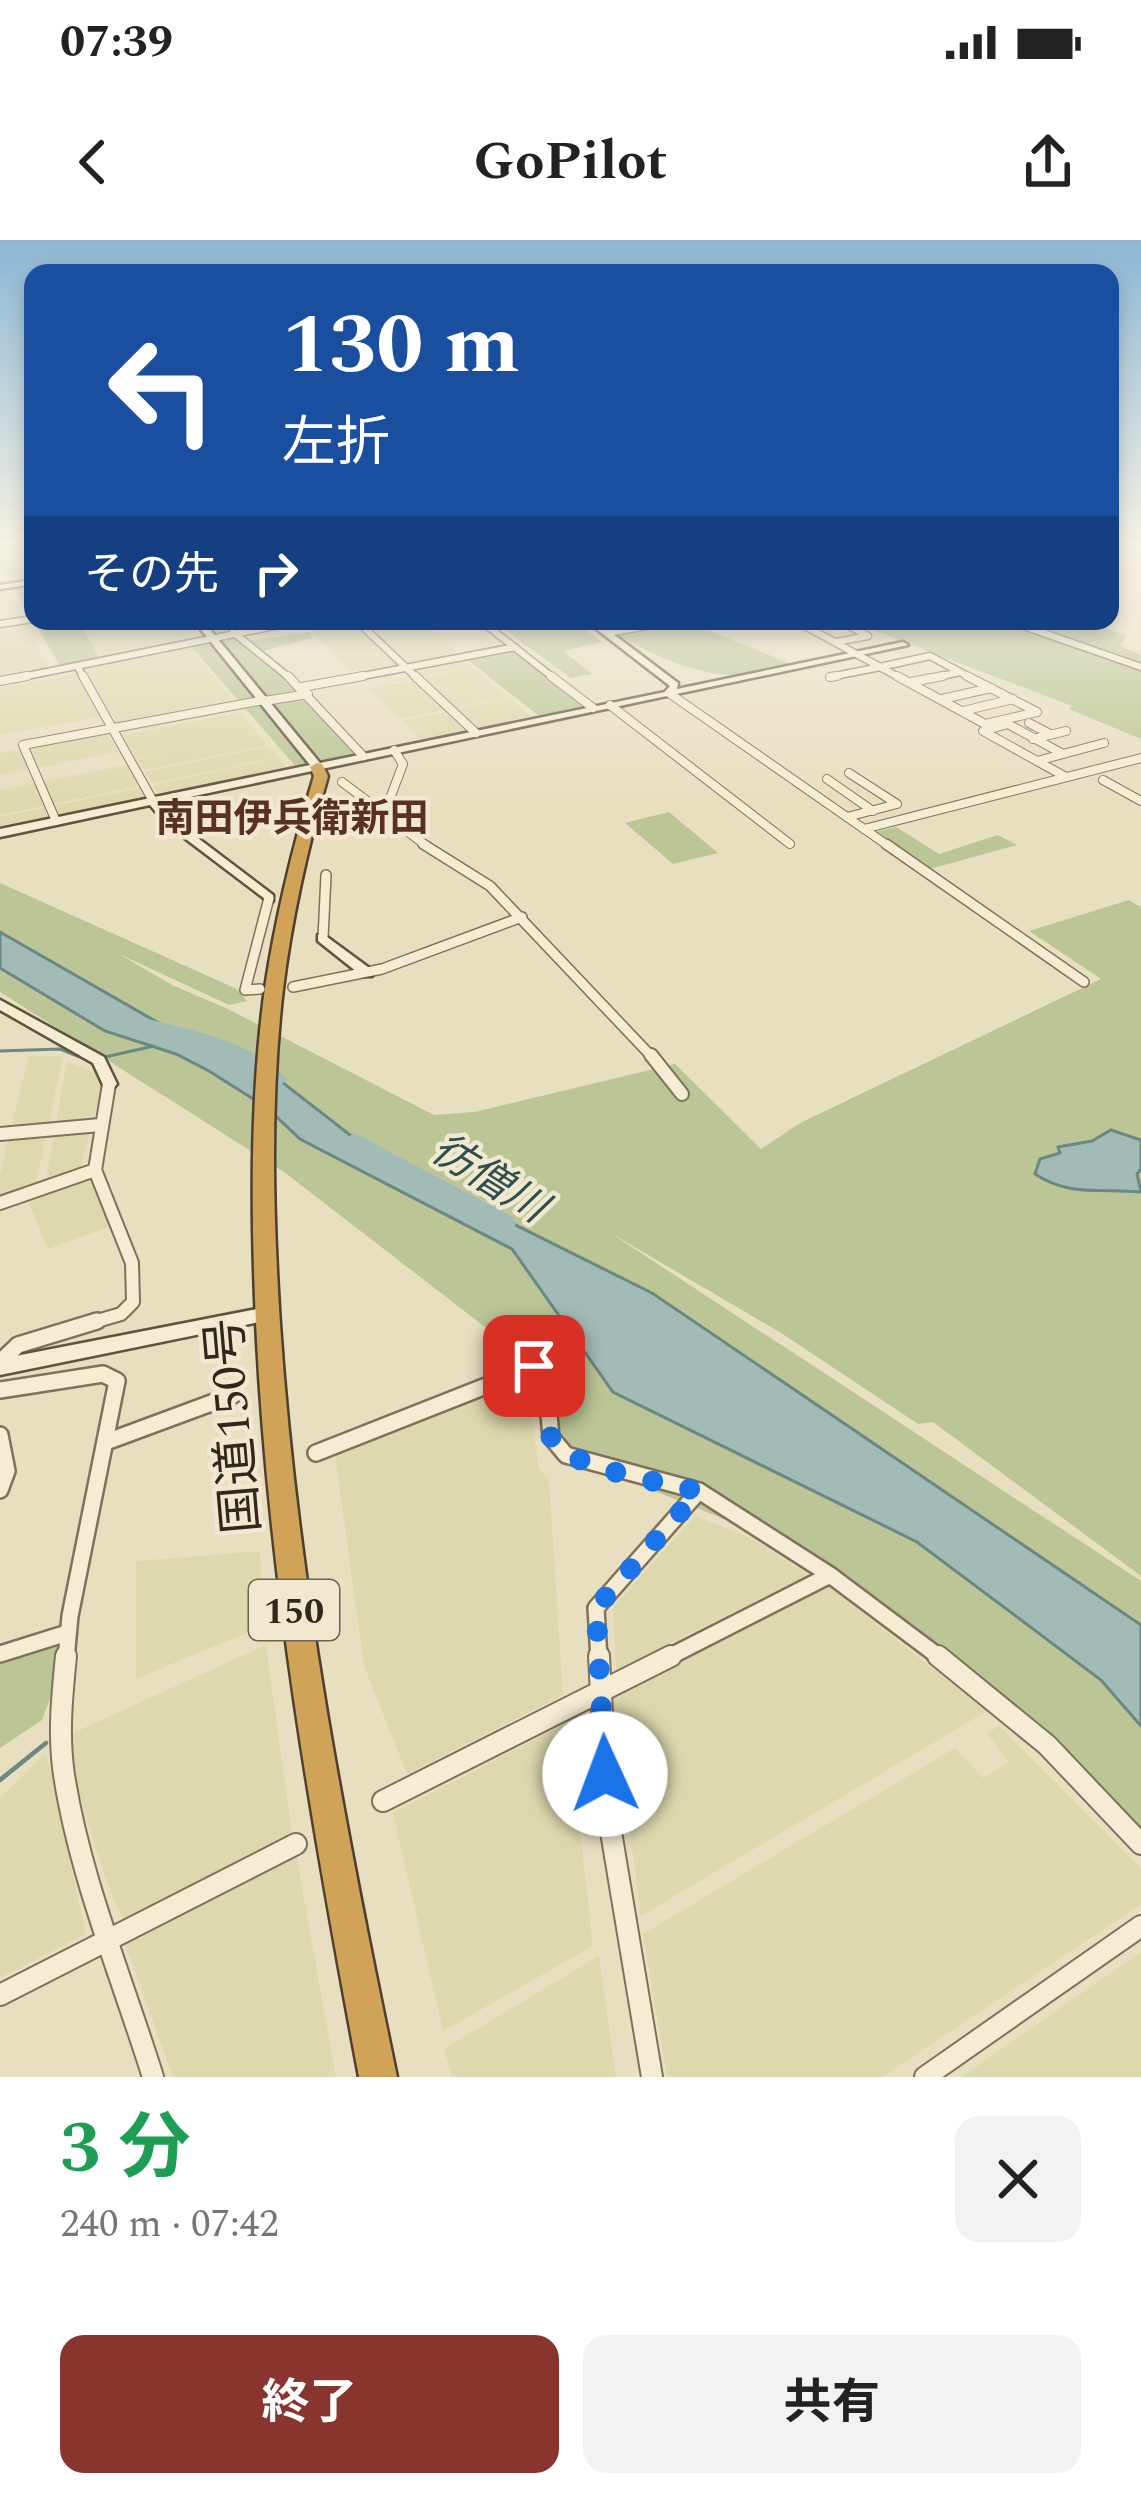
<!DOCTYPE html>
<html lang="ja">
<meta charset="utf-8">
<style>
:root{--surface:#fff;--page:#f2f2f2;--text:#222;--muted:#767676;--accent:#883530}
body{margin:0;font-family:Spectral,"Noto Sans JP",serif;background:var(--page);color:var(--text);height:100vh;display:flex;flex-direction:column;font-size:45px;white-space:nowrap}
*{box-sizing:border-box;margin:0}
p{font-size:39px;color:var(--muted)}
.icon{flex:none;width:66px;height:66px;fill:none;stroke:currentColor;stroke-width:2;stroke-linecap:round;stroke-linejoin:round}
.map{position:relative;height:1837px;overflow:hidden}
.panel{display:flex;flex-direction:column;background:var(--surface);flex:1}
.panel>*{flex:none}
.guide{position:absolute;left:24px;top:24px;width:1095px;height:366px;border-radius:24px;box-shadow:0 6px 18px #0003;background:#1a4fa0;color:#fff;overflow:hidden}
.pin{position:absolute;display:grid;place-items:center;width:102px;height:102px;color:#fff;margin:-51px;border-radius:24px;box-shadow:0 6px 18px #0006}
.me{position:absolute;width:132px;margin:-66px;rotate:358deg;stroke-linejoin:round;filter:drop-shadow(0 0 9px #0008)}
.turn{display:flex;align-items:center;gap:42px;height:252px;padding:0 60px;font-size:54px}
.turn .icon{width:156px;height:156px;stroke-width:2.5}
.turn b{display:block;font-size:84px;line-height:102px}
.then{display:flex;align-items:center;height:114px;padding:0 60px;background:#0003;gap:24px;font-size:45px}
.round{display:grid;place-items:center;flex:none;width:126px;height:126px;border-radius:24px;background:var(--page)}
.headline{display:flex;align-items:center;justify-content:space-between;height:204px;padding:0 60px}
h1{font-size:72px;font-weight:700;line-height:90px;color:#1e9e55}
.cta{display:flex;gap:24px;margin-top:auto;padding:24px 60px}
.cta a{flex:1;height:138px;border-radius:24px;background:var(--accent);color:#fff;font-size:48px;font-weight:700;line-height:138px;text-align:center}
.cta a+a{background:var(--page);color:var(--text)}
.status{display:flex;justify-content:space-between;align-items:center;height:84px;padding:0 60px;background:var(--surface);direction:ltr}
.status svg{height:33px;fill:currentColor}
header{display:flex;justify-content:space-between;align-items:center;height:156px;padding:0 60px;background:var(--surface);font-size:54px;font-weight:700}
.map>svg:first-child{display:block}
.farmland{fill:#ddd9af}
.green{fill:#bcc596}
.water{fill:#a3bbb6;stroke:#6b8882;stroke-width:3}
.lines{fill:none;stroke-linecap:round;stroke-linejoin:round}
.stream-far1{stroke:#6b8882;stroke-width:3}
.stream{stroke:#6b8882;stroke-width:4.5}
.river{fill:#a3bbb6;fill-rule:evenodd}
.street-far5-casing{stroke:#80715a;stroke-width:9}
.street-far4-casing{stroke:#80715a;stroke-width:10}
.street-far3-casing{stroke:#80715a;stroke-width:12}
.street-far2-casing{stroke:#80715a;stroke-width:16}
.street-far1-casing{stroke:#80715a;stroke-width:20}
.street-casing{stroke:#80715a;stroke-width:24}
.secondary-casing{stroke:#61523d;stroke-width:5}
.highway-casing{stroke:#4e3f2e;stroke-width:5}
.street-far5{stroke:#f4ecd3;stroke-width:6}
.street-far4{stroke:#f4ecd3;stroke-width:8}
.street-far3{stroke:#f4ecd3;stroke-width:9}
.street-far2{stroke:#f4ecd3;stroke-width:12}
.street-far1{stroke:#f4ecd3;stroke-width:15}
.street{stroke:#f4ecd3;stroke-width:20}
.secondary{fill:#f4ecd3;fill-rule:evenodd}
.highway{fill:#d0a358;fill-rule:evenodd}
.route{stroke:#1a73e8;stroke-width:21;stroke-dasharray:0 37.8}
.labels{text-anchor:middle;stroke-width:9;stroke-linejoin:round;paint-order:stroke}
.shield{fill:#f1e9cf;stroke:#6b6252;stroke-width:3}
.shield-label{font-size:36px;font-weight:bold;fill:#31281d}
.far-quarter-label{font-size:39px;font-weight:bold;fill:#593021;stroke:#f1e9cf}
.water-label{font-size:42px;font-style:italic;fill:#2e4f4f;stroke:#f1e9cf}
.near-street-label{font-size:48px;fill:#31281d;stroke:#f1e9cf}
</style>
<div class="status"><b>07:39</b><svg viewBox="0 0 49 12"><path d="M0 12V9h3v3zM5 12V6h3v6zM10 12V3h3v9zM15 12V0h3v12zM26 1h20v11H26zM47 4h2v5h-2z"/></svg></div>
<header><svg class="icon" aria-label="back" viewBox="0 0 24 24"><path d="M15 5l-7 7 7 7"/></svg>GoPilot<svg class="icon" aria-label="share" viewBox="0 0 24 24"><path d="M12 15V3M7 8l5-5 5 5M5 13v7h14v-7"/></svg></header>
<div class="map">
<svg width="1141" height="1837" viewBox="0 0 1141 1837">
<rect width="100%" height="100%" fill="#e8dfc1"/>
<g class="farmland">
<polygon points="0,339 13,360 50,429 0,440"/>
<polygon points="77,381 190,381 203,396 105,418 97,414"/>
<polygon points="325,381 423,381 472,427 368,447 413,435 407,427 369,434 349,429 304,384"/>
<polygon points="189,405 241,470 123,493 84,429"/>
<polygon points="473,428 507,457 400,479 369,449"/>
<polygon points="75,433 100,477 0,495 0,448"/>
<polygon points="509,458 533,478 423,502 413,492 447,484 412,491 402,481"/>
<polygon points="241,472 267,505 144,530 137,519 172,511 136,518 122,495"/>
<polygon points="108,493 119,512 0,535 0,513"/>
<polygon points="269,506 278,517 152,543 145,532"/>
<polygon points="278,518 287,529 160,557 153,545"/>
<polygon points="127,525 139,546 0,575 0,550"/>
<polygon points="140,548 146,559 0,589 0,577"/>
<polygon points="29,816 63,816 36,943 0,955 0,935"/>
<polygon points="67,821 105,837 80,929 46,940"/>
<polygon points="95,930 117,984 48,1009 25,954"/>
<polygon points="526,1140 539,1229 549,1240 563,1455 407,1534 364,1426 335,1215"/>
<polygon points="695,1276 753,1299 808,1335 616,1430 613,1367"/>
<polygon points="260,1311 263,1386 136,1439 136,1321"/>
<polygon points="828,1346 987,1471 641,1676 612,1459"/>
<polygon points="266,1405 292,1594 123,1680 107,1643 62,1498"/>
<polygon points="568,1482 593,1706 443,1791 393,1573"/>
<polygon points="999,1486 1141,1628 1141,1664 882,1837 667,1837 643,1694 955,1508 983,1538 1009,1522 987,1493"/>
<polygon points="46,1513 86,1694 0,1738 0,1558"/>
<polygon points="296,1613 336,1837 173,1837 124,1701"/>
<polygon points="1141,1712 1141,1837 961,1837"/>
<polygon points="599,1716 616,1837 452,1837 444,1809"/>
</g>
<g class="green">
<polygon points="0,303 28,303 33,311 33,379 0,323"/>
<polygon points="34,381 79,381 99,418 60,426"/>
<polygon points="199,381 278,384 235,392 245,402 310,392 312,398 259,412 363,516 299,530 189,404 0,446 0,441 209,396"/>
<polygon points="493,381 574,381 602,402 563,411 592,434 571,438"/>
<path d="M595 381H686L791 424C724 455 651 416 595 381Z"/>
<polygon points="849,381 1002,381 1141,430 1141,499 1069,469 1072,466"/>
<polygon points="1010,381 1079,381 1127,395 1120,406 1141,415 1141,427"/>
<polygon points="509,409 590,466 539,476 464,417"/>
<polygon points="669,572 718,613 673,624 625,583"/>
<polygon points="896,587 939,614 998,595 1017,605 926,630 871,593"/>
<polygon points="0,643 237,749 247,761 229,765 119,714 172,745 228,769 434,875 474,872 675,824 761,909 800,883 1101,739 1029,691 1129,660 1141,667 1141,1336 933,1182 918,1184 781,1093 609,992 1141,1341 1141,1607 925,1406 773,1299 566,1215 533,1124 284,932 0,752"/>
<polygon points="67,1393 62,1427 42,1480 0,1508 0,1415"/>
</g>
<g class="water">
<polygon points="0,692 171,790 264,828 377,916 652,1053 1141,1385 1141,1486 1101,1440 917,1302 613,1152 512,1009 300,899 266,867 209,831 176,814 105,791 0,728"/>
<path d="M1111 890 1141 900V929L1137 934 1141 952C1103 948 1069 957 1035 934L1040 919 1060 913 1058 907 1092 901Z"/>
</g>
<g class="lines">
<g class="stream-far1">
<polyline points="0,811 60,809 90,821"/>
<polyline points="105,817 154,806"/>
</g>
<polyline class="stream" points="0,1540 46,1503"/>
<g class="river">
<path d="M148 779C196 791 253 802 288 840L278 846 271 844 226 816 141 789 139 785Z"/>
<polygon points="354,893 513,977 516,983 513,989 497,989 347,905 344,900"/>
</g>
<defs>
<g id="street-far5">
<polyline points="357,381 418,439"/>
<polyline points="481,381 555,439"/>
<polyline points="796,381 880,427"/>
<polyline points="1009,381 1141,427"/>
<polyline points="0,384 33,379"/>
<polyline points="233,392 291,439"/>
<polyline points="608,393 675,381"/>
<polyline points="836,402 868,396 840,381"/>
<polyline points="880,427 902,439"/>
<polyline points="880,427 930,416 973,439"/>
<polyline points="79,429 84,439"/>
<polyline points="830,437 880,427"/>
<polyline points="12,439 299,381"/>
<polyline points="347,439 515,407"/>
<polyline points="928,439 960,432"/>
</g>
<g id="street-far4">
<polyline points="83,436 153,561"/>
<polyline points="288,436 363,516"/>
<polyline points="415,436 476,493"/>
<polyline points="551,436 593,468"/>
<polyline points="897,436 985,484 1037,472 967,436"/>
<polyline points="830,437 837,436"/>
<polyline points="0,441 27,436"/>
<polyline points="911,442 943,436"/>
<polyline points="302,447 363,436"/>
<polyline points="669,453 890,607"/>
<polyline points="942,459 991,448"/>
<polyline points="265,461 308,454"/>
<polyline points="610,465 790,604"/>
<polyline points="963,471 1013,459"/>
<polyline points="1029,483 1050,494"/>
<polygon points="1008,484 1063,514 1037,521 983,491"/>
<polyline points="1033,499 1066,491"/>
<polyline points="1063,514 1104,503"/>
<polyline points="1037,521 1066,537"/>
<polyline points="827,539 873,571"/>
<polyline points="1103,540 1141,561"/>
<polyline points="342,542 428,607"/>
<polyline points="383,577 403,524 394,510"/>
<polyline points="847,577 897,564 849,533"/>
<polyline points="56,581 23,505 264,460"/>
<polyline points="864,589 1141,518"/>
</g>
<g id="street-far3">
<polyline points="423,604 490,646 653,818"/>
<polyline points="886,604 1084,742"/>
<polyline points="323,698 326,635"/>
<polyline points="293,747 382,729 522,677"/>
<polyline points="260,749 245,750 269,658"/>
</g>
<g id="street-far2">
<polyline points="651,815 682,854"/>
<polyline points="0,894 100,885"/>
<polyline points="0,963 95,930"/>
<polyline points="87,1084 121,1074 133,1062 132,1023 95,930 109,844"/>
</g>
<g id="street-far1">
<polyline points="0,1122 18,1105 97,1081"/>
<polyline points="0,1150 103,1134 117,1141 70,1376 66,1419"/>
<polyline points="0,1195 7,1231 0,1250"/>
<polyline points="106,1202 233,1155"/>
<polyline points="316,1213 534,1127 546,1142 551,1197 566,1215 699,1251 830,1335 942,1419"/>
<polyline points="0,1414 67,1393"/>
<polyline points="599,1419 596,1368 699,1251"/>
<polyline points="665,1419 830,1335"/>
</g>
<g id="street">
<path d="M66 1416C62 1456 58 1495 64 1535 80 1638 122 1738 153 1837"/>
<polyline points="599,1416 607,1568 652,1837"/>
<polyline points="938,1416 1047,1505 1141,1604"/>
<polyline points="383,1561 671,1416"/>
<polyline points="0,1755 296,1604"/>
<polyline points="925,1837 1141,1686"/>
</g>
<g id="secondary">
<polygon points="33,340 33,344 0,349 0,345"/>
<polygon points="194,381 203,381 320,523 665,452 670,446 586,381 596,381 678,443 677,449 903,402 908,405 161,563 174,580 273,655 273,661 269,662 166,584 150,565 0,597 0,589 310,525"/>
<polygon points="323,694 372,730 372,736 362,736 318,701 318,695"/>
<polygon points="0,760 104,817 117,844 114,847 104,847 93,823 0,770"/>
<polygon points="267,1067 274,1069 276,1074 274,1079 0,1135 0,1119"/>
</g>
<path id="highway" d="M317 523 322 524 328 536C308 606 292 676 283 749 270 860 273 973 280 1084 297 1338 345 1588 397 1837H359C312 1587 268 1337 256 1083 251 972 250 858 265 748 276 675 293 606 314 536L310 527Z"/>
</defs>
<use href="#street-far5" class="street-far5-casing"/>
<use href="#street-far4" class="street-far4-casing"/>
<use href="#street-far3" class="street-far3-casing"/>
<use href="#street-far2" class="street-far2-casing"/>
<use href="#street-far1" class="street-far1-casing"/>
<use href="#street" class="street-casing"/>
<use href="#secondary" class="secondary-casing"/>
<use href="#highway" class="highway-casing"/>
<use href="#street-far5" class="street-far5"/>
<use href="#street-far4" class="street-far4"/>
<use href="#street-far3" class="street-far3"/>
<use href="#street-far2" class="street-far2"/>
<use href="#street-far1" class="street-far1"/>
<use href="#street" class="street"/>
<use href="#secondary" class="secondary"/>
<use href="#highway" class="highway"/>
</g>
<linearGradient id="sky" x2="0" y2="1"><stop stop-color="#8cb7d4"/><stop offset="0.54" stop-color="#f5f1e3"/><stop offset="1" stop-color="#f5f1e3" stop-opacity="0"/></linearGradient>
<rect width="1141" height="560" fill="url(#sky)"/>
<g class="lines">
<path class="route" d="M534 1126C557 1141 542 1175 551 1197 564 1228 666 1243 699 1251L596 1368 605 1534"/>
</g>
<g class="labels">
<rect class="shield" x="249" y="1340" width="90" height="60" rx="9"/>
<g class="shield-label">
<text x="294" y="1383">150</text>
</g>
<g class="far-quarter-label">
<text x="292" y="591">南田伊兵衛新田</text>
</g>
<g class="water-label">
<text transform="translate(490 937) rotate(32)" y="15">彷僧川</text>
</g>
<g class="near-street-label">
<text transform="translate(232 1186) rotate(-95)" y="17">国道150号</text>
</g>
</g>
</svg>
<div class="pin" style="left:534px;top:1126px;background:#d93025"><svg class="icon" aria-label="arrive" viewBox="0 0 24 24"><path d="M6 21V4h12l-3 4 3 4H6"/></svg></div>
<svg class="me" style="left:605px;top:1534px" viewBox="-20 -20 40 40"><circle r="19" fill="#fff"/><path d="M0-13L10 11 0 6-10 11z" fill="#1a73e8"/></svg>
<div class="guide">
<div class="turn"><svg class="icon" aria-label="left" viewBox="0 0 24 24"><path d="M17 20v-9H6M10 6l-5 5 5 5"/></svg><div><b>130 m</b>左折</div></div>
<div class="then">その先<svg class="icon" aria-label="right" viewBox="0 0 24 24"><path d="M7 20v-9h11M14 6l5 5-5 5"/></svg></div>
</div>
</div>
<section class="panel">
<div class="headline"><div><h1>3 分</h1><p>240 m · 07:42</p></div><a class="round"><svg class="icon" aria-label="close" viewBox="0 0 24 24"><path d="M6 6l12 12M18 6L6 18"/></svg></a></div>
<div class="cta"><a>終了</a><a>共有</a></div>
</section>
